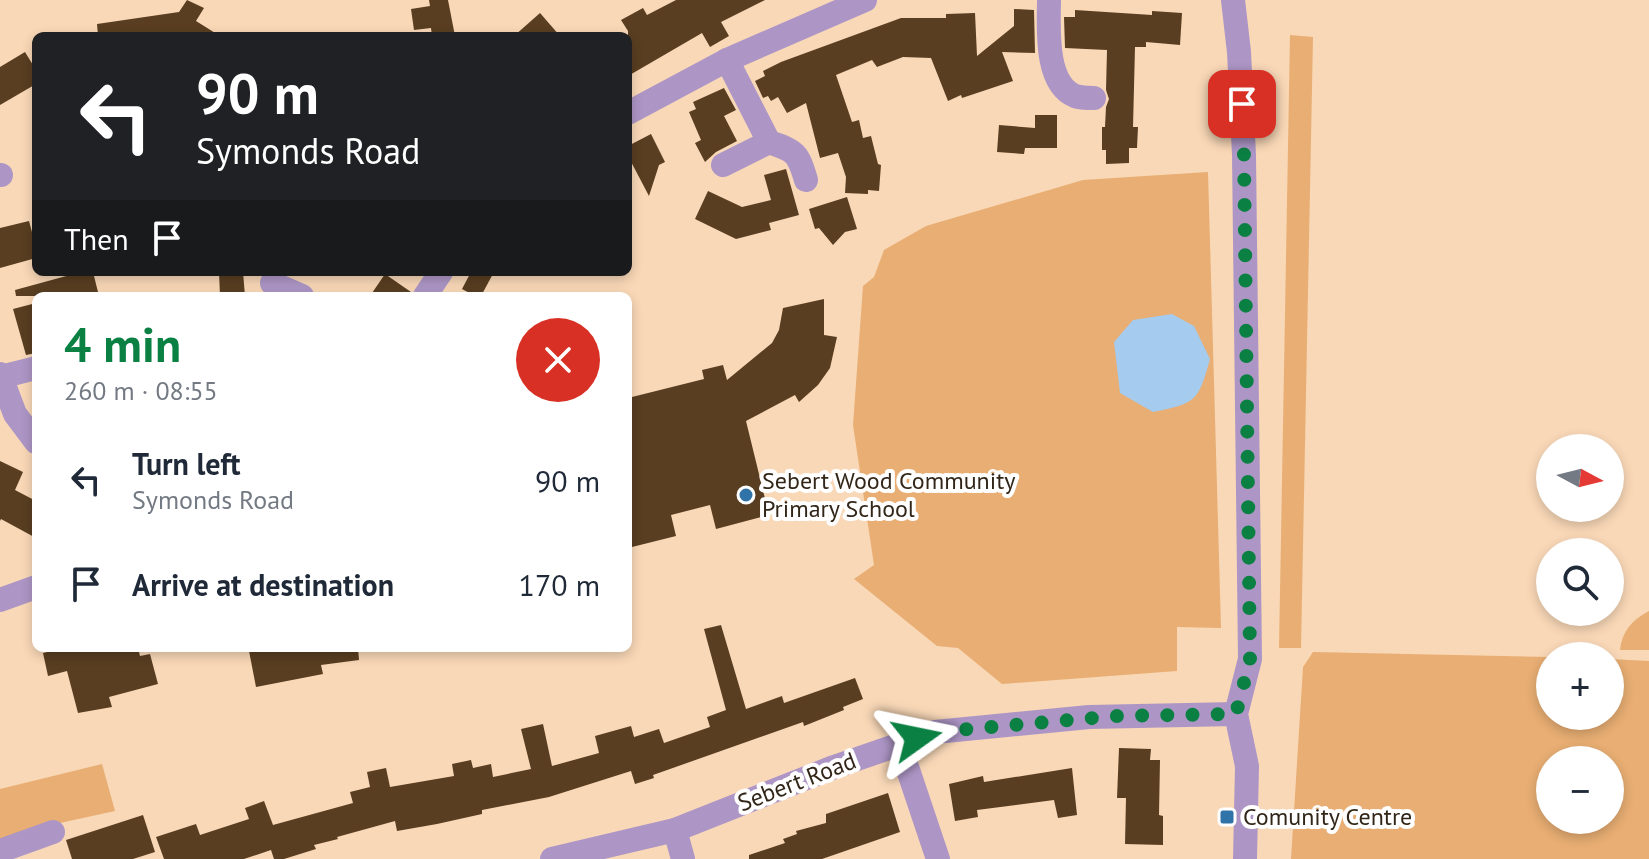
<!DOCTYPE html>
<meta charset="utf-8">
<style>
:root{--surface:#fff;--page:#f2f2f3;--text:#1f2937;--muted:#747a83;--accent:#0b8043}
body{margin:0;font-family:"PT Sans",sans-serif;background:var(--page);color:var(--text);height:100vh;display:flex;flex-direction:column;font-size:30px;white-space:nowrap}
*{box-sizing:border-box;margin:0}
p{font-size:26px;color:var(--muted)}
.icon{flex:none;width:44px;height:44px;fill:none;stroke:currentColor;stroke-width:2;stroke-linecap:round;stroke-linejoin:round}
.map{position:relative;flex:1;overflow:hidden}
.side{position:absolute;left:32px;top:292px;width:600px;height:360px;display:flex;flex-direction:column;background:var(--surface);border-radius:12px;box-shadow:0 4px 12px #0003}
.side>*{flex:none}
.hud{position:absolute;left:32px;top:32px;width:600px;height:244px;border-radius:12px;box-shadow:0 4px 12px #0003;background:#202124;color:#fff;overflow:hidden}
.needle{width:52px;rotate:97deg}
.controls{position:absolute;left:1536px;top:434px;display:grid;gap:16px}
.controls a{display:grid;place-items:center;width:88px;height:88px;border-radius:50%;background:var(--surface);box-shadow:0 4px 12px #0003;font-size:40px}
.pin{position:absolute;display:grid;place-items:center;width:68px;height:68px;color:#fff;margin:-34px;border-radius:16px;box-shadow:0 4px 12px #0006}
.me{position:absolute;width:88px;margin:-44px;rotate:78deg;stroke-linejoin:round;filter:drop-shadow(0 0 6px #0008)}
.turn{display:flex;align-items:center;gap:28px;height:168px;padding:0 32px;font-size:36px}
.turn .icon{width:104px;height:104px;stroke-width:2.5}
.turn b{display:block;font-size:56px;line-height:68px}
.then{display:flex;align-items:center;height:76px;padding:0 32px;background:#0003;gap:16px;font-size:30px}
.round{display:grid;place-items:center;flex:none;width:84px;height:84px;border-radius:42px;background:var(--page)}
.headline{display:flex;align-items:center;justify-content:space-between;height:136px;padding:0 32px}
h1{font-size:48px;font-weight:800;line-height:60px;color:var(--accent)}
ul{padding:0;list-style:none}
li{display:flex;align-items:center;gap:24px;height:104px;padding:0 32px}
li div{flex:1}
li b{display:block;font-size:30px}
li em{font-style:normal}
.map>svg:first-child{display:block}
.green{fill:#e8ae73;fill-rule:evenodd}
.water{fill:#a5cbee}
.building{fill:#593e21}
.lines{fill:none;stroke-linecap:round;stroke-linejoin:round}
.minor{stroke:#ad96c6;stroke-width:24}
.route{stroke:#0b8043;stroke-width:14;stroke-dasharray:0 25.2}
.poi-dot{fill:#3073a9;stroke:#fff;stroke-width:3}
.labels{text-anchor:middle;stroke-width:8;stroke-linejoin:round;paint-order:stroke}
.poi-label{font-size:24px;fill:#322619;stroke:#fff;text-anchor:start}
.street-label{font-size:24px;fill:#322619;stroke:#fff}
</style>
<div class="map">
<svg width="1649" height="859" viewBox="0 0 1649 859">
<rect width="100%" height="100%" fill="#f9d8b7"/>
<g class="green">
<polygon points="1290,35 1313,37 1301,648 1279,648"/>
<polygon points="1208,172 1221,628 1177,627 1177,671 1002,684 958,648 937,646 854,579 874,565 853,425 863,286 874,277 884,250 926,226 1083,180"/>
<path d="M1649 611V650H1620C1622 631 1632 620 1649 611Z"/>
<path d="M1313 652 1550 657V716H1610V659L1649 661V859H1291L1303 667ZM1610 760V820H1550V760Z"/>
<polygon points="102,764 115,811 37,828 0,841 0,789"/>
</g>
<path class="water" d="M1172 314 1194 326 1210 359C1198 402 1196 403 1153 412L1120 393 1114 342 1133 320Z"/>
<g class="building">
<polygon points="187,0 204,8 196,21 220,36 98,36 97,24 179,12"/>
<polygon points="429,0 448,0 455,36 432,36 431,28 414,30 411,9 430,6"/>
<polygon points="676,0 765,0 721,22 729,36 710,47 702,33 628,76 628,31 621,20 643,8 647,15"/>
<polygon points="1014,9 1034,10 1035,53 1002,52 1013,81 962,98 961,95 948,101 931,58 903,57 877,67 872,60 836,75 852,122 859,120 863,138 871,136 878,164 881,165 879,191 868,190 868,194 845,193 846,177 838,153 820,158 806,103 787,113 778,97 771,101 768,96 763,98 755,81 765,76 763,71 781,62 901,18 946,18 946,14 975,13 977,56 1014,26"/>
<polygon points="1075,10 1152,15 1152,11 1182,13 1180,45 1146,42 1146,47 1135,47 1133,127 1138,127 1137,148 1129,148 1129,163 1106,164 1106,150 1102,150 1102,127 1105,127 1106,107 1109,99 1106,90 1107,50 1065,48 1064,17 1075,17"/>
<polygon points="540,13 560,36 514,36"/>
<polygon points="25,52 36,70 36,84 0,105 0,67"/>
<polygon points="724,88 736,110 724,116 737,141 716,152 705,162 695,143 701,140 689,112 696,109 693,102"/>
<polygon points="1035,115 1057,115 1057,148 1025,148 1024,154 997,152 999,125 1035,128"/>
<polygon points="651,134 665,162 659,165 649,196 628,156 628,146"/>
<polygon points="786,169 799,215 769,223 771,230 736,239 695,219 708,191 742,207 771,200 764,175"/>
<polygon points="847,197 857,229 845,232 833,245 819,228 815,229 809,209"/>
<polygon points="29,221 36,247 36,258 0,268 0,228"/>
<polygon points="81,272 93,272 99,296 16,296 15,290"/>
<polygon points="219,272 243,272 245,296 220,296"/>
<polygon points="471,272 494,272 481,296 475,296 462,289"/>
<polygon points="385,274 411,292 410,296 370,296"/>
<polygon points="824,299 824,335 837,337 830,368 818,385 799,402 795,395 746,421 769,515 716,529 710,505 671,515 676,536 628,548 628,398 704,379 702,370 723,365 727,380 772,343 779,330 783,308"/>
<polygon points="36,303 36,353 26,355 13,309"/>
<polygon points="0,461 23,472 15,490 36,501 36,538 1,519 0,521"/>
<polygon points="721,625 746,709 782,696 784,703 855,678 863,699 843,707 844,710 804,726 803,722 653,775 654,778 635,784 631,771 549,797 482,810 482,814 437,824 397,831 395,821 337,837 338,839 314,845 316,849 284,859 274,859 271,850 244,859 164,859 156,837 196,824 200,835 249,819 245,808 264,801 273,825 353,803 350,792 370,787 367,772 386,768 390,787 454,776 452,764 471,760 473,768 491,764 493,777 531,769 521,729 543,724 552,766 599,753 595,736 631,726 634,737 659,729 664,743 710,727 707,717 726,710 704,629"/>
<polygon points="64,648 138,648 140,656 150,654 158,684 109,697 112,707 78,713 67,671 48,676 43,653"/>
<polygon points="265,648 358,648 359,660 321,665 323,674 256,687 249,651"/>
<polygon points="1119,748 1151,749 1150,760 1160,760 1159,815 1163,816 1163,845 1125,844 1126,798 1117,798"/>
<polygon points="1072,768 1077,815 1058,818 1054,800 977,810 978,817 955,821 949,784 983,776 984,782"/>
<polygon points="888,793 900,832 822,859 749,859 749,855 785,843 783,839 797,834 796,831 826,823 826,814"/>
<polygon points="143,815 155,852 133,859 72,859 66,840"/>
</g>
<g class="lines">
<g class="minor">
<path d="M1049 0C1049 26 1044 83 1075 96 1081 98 1088 98 1094 98"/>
<polyline points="1233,0 1239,52 1244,155 1250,659 1236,714 1247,766 1245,859"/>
<path d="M727 60 769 142C796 151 798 153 806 180"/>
<polyline points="628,113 727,60 865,0"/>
<polyline points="723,165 769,142"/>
<polyline points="0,175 1,175"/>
<polyline points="272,283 302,296"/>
<polyline points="425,296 441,272"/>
<polyline points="0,374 15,414 36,442"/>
<polyline points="1,377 36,368"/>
<polyline points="0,600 36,587"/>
<polyline points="899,743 938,859"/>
<polyline points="675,830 683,859"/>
<polyline points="0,851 53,832"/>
<polyline points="552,859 675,830 834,767 935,732 1089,717 1236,714"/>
</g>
</g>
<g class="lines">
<polyline class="route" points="917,738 935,732 1116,716 1236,714 1250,659 1244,155 1242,104"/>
</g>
<g class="poi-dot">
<circle cx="746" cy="495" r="8"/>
<rect x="1219" y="809" width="16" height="16" rx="4"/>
</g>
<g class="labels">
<g class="poi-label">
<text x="762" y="489">Sebert Wood Community<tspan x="762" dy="28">Primary School</tspan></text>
<text x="1243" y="825">Comunity Centre</text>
</g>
<g class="street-label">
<text transform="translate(797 782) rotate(-21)" y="8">Sebert Road</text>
</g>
</g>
</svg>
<div class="controls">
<a><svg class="needle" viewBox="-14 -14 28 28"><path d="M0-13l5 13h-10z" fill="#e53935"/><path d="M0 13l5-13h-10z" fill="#747a83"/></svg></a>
<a><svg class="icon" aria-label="search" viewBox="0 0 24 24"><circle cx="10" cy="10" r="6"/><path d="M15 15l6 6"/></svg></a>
<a>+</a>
<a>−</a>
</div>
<div class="pin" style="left:1242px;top:104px;background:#d93025"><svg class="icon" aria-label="arrive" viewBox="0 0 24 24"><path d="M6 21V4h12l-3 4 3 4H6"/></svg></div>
<svg class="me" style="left:917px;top:738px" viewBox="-20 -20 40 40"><path d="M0-17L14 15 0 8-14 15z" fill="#0b8043" stroke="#fff" stroke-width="4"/></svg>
<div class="hud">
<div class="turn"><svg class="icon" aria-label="left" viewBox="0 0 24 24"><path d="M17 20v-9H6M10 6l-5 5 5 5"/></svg><div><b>90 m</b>Symonds Road</div></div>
<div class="then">Then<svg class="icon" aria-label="arrive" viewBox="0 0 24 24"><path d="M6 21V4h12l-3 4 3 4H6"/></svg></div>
</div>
<section class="side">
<div class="headline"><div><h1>4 min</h1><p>260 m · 08:55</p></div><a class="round" style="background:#d93025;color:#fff"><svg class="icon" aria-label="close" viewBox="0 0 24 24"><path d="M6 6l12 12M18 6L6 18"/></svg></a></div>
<ul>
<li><svg class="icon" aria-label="left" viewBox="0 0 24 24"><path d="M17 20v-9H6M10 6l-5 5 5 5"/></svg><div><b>Turn left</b><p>Symonds Road</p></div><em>90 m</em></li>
<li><svg class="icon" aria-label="arrive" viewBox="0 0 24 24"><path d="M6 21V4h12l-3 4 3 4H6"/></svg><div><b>Arrive at destination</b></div><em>170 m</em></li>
</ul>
</section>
</div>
